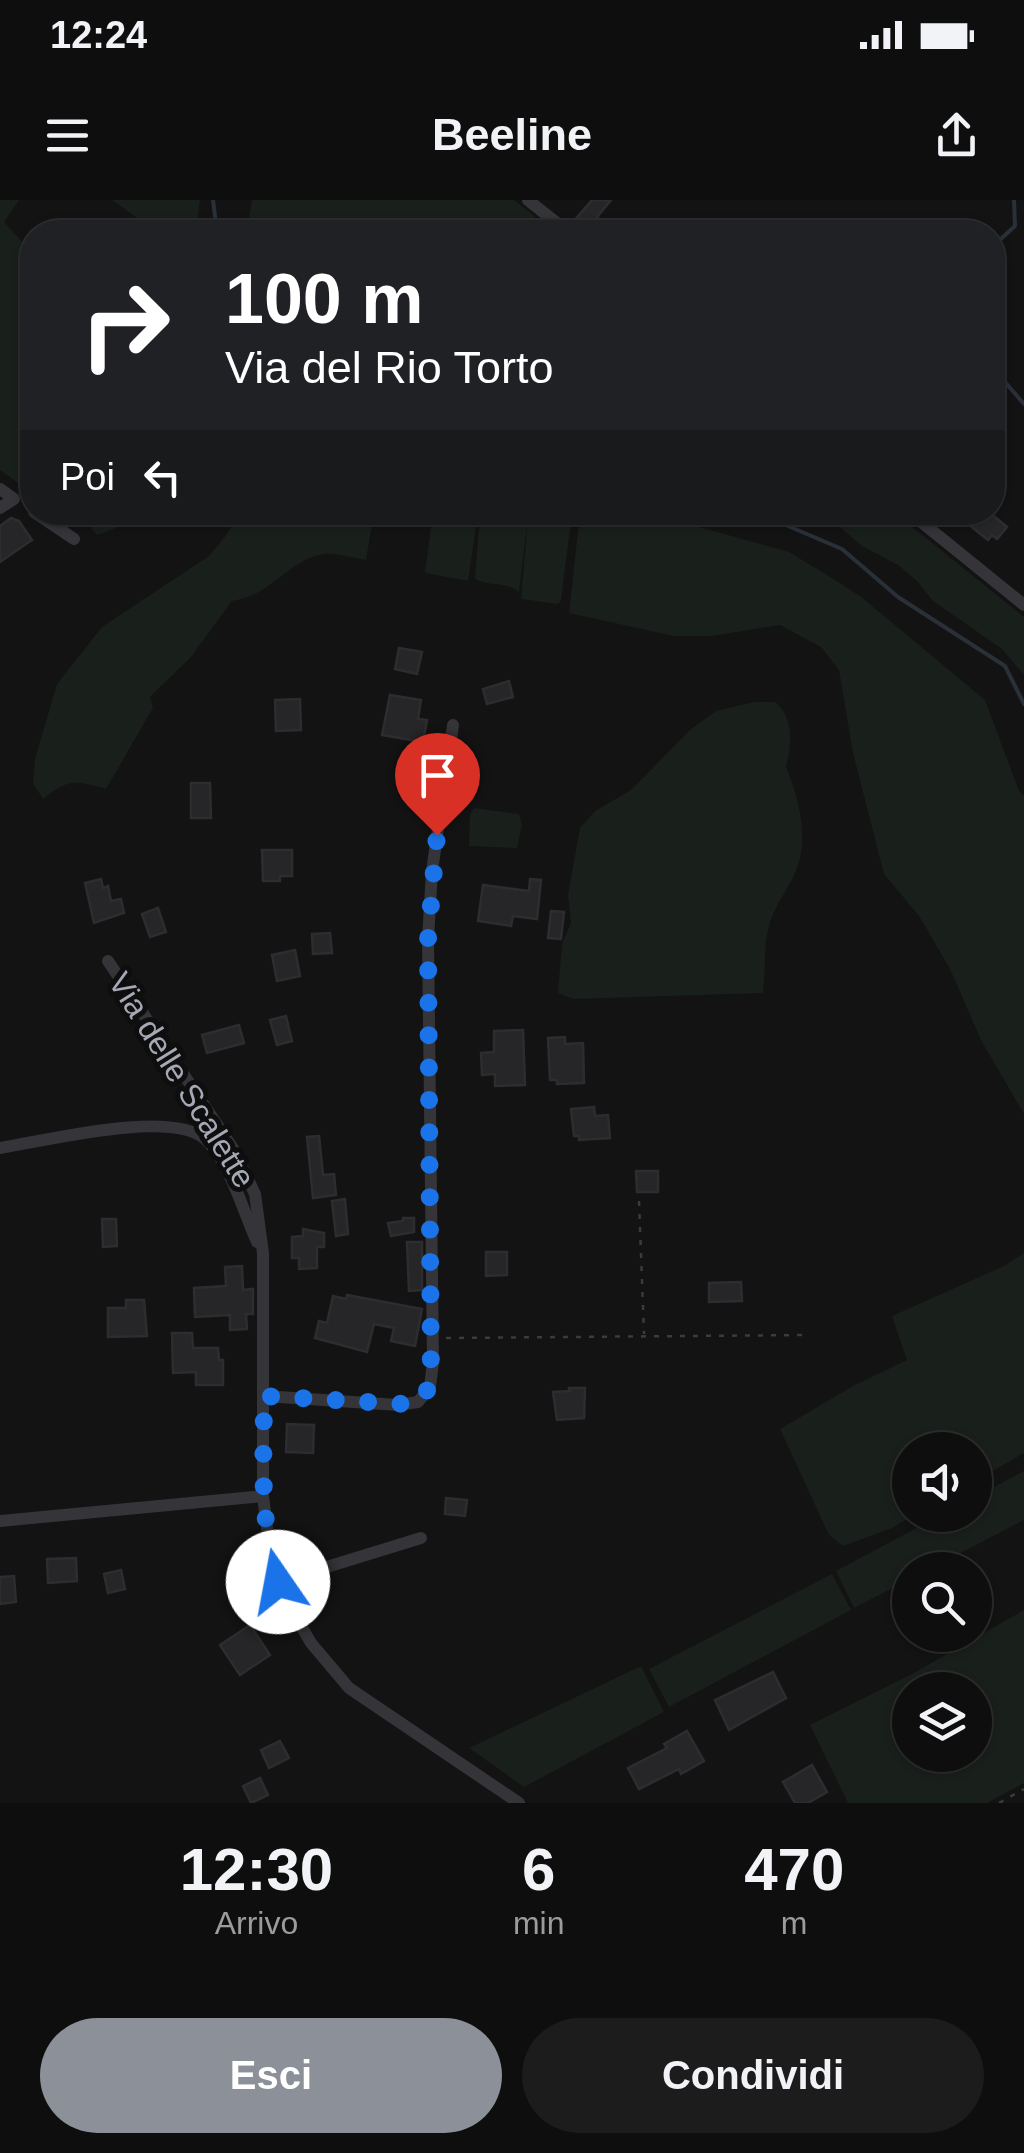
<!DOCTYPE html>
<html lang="it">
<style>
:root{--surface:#0e0e0f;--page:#1c1c1d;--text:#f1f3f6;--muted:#9b9c9e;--line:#2e2e2f;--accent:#8c9099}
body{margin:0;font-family:Arial,sans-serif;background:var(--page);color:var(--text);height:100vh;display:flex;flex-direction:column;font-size:38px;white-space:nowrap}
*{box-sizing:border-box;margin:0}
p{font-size:32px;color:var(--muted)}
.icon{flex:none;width:55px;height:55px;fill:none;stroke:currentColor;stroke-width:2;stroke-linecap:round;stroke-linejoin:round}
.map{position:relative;height:1603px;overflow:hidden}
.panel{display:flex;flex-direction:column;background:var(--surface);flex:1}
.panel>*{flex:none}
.banner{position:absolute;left:20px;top:20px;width:985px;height:305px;border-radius:40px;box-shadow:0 2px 8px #0004,0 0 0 2px var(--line);background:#202124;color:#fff;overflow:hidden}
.tools{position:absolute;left:892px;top:1232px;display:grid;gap:20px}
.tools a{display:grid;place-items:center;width:100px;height:100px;border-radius:50%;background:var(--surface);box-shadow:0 2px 8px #0004,0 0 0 2px var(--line);font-size:50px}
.pin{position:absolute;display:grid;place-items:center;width:85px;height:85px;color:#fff;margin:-102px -42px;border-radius:50% 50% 50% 0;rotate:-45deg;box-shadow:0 0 10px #0007}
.pin .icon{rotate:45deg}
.me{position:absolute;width:110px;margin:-55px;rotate:348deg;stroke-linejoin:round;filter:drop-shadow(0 0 8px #0008)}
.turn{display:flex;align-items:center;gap:35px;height:210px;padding:0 40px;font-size:45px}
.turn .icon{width:130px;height:130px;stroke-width:2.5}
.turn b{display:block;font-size:70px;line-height:85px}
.then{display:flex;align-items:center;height:95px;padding:0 40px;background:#0003;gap:20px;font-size:38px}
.eta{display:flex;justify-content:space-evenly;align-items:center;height:170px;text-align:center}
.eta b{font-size:60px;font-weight:800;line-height:70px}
.button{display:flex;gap:20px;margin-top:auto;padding:20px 40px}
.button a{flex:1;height:115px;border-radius:60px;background:var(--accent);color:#fff;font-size:40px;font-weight:800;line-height:115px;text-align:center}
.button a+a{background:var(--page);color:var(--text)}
.status{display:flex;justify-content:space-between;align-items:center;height:70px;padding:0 50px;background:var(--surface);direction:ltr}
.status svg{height:28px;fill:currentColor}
header{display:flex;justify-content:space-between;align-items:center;height:130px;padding:0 40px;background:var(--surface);font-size:45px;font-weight:800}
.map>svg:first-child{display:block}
.green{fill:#191f1b;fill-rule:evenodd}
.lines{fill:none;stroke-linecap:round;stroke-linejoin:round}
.stream{stroke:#293038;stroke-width:4}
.building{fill:#262628;stroke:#2d2d30;stroke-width:2.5}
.path{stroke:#3a3b40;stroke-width:2.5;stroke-dasharray:5 8;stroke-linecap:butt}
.minor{stroke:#343439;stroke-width:12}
.route{stroke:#1a73e8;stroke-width:18;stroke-dasharray:0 32.4}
.labels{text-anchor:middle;stroke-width:10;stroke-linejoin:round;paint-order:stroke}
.street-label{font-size:32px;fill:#a5a8b5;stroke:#0e0e0f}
</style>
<div class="status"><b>12:24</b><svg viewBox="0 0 49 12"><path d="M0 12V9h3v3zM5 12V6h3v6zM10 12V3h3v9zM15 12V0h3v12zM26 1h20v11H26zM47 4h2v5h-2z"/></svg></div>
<header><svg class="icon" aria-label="menu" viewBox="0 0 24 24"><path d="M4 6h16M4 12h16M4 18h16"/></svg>Beeline<svg class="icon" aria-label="share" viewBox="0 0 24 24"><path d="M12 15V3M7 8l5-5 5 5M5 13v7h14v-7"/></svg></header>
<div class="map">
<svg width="1024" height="1603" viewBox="0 0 1024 1603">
<rect width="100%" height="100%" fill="#131314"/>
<g class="green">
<polygon points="0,0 19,0 4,22 32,53 32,293 0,270"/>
<polygon points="112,0 200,0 196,32 150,32 144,23"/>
<polygon points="252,0 514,0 554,32 247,32"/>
<polygon points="59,313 140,313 132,322 97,335 86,322"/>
<path d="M239 313H374L366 360C353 358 337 353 325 354 291 357 270 397 232 401L190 458 150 497 153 508 106 589C75 580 68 579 43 599L33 583 35 559 57 484 102 427 209 356 227 334Z"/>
<polygon points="433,313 478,313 468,381 425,373"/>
<path d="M480 313H572L561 400 558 404 521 399 528 316 519 392C506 381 489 387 475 379Z"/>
<polygon points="580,313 649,313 789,352 827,375 860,396 985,500 1019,591 1024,596 1024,914 981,840 950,769 919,716 884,674 853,553 839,470 821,447 780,425 712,436 674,436 569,413"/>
<polygon points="811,313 895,313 1024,417 1024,475 1002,449 933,401 917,381 898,365 862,346 840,327"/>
<path d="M754 502H775C794 516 792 546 786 566 799 600 810 638 795 673 787 690 776 705 770 722 763 744 766 770 763 793L573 799 558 793 562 744 571 723 568 695 580 628 595 611 631 590 690 530 716 511Z"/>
<polygon points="474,608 519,614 522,625 517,648 469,646 470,614"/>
<polygon points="1024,1053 1024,1253 975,1281 975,1250 910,1250 910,1315 914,1315 892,1328 843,1346 829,1335 780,1229 853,1186 907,1160 892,1116 1004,1066"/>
<polygon points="1024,1271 1024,1320 928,1370 910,1370 910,1379 854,1408 836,1371 941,1315 975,1315 975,1297"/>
<polygon points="832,1374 851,1410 669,1507 649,1469"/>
<path d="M1024 1410V1583L987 1603H848L810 1525 912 1474ZM910 1490H975V1555H910Z"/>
<polygon points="641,1466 664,1512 524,1587 469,1548"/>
</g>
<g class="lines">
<g class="stream">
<polyline points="213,0 217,32"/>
<polyline points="992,47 1015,26 1014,0"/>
<polyline points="992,151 1005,182 1024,204"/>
<polyline points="731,312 781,323 842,349 898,397 1005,466 1024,504"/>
</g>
</g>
<g class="building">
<polygon points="592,0 611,0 597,17 615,32 586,32 574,21"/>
<polygon points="990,313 1007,327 997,339 992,335 988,340 968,324 975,315 983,321"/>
<polygon points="11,318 19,321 32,340 0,362 0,326"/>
<polygon points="399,448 422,452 417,474 395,469"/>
<polygon points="509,481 513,497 487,504 483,489"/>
<polygon points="390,495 421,500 418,519 427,520 423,542 382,535"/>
<polygon points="300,499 301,530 276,531 275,500"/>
<polygon points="191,583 210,583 211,618 191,618"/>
<polygon points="262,650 292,650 292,676 280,676 280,681 263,681"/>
<polygon points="101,679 103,688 108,686 111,701 121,699 124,713 94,723 85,683"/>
<polygon points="530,679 541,680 537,719 513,716 511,726 478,721 483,685 529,691"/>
<polygon points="158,708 166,732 150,737 142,714"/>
<polygon points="551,711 564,712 561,739 548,738"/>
<polygon points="330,733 332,753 313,754 312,734"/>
<polygon points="295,750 300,776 277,781 272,755"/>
<polygon points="286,816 292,841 277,845 270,820"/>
<polygon points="239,825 244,843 207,853 202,835"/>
<polygon points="523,830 525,885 495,886 495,874 482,875 481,853 494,852 494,831"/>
<polygon points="565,837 565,844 583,843 584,883 557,884 557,880 550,880 548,838"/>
<polygon points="594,907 595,916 608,915 610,938 579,940 579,936 574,936 571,909"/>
<polygon points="319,936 323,975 334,974 336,995 313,998 307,937"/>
<polygon points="636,971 658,971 658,992 637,992"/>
<polygon points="345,999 348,1034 336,1036 332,1001"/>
<polygon points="403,1018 414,1018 414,1032 391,1036 388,1023 403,1021"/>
<polygon points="102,1019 116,1019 117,1046 103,1047"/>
<polygon points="303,1029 324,1033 324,1047 317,1047 317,1068 299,1069 299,1058 292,1058 292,1037 303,1036"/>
<polygon points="407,1042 422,1042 422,1090 409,1091"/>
<polygon points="486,1052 507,1052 507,1075 486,1076"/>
<polygon points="242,1066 243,1090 253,1089 253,1114 246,1114 247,1129 230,1130 230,1115 195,1117 194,1088 226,1086 225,1067"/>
<polygon points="741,1082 742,1101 709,1102 709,1083"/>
<polygon points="347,1095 422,1109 415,1146 391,1141 394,1128 374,1124 367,1152 315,1138 319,1121 327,1123 333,1096 346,1099"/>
<polygon points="126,1100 144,1100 147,1136 108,1137 108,1108 126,1108"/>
<polygon points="172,1133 192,1133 193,1148 218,1148 219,1160 223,1160 223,1185 196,1185 196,1172 173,1173"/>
<polygon points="569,1188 585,1188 584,1218 557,1220 553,1192 570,1191"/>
<polygon points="287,1224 314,1225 313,1253 286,1252"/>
<polygon points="446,1298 467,1300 465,1316 445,1314"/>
<polygon points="76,1358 77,1381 48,1383 47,1359"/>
<polygon points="121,1370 125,1389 108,1393 104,1374"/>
<polygon points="14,1376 16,1402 0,1404 0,1377"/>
<polygon points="250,1425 270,1455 240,1475 220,1445"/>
<polygon points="773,1472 786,1498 729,1530 715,1500"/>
<polygon points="687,1531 704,1561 681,1574 679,1569 639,1589 628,1568 667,1548 664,1544"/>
<polygon points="280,1541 289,1558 269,1568 261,1550"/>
<polygon points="812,1565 827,1592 808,1603 795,1603 783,1582"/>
<polygon points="260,1578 268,1595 251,1603 243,1586"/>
</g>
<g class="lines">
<g class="path">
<polyline points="639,1001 644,1134"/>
<polyline points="446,1138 810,1135"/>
<polyline points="999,1603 1024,1589"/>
</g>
<g class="minor">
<polyline points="528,0 568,32"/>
<polyline points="0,289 14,299 0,308"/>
<polyline points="34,312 74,339"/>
<polyline points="909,312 1024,405"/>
<polyline points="108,761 234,950 255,994 263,1053 263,1296 271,1360 285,1398 311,1443 349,1488 519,1603"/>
<path d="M0 948C45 941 170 909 205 939 229 960 244 1013 257 1042"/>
<polyline points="264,1196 398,1205 418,1202 430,1187 433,1162 428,739 432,671 453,525"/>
<polyline points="0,1321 263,1296"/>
<polyline points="278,1382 421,1338"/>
</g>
</g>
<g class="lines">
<path class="route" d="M278 1382C259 1322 264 1258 264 1196L405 1204 421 1200 431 1184 428 739 437 635"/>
</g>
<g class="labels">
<g class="street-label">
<text transform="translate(182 880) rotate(58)" y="11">Via delle Scalette</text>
</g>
</g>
</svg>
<div class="tools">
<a><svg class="icon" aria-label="sound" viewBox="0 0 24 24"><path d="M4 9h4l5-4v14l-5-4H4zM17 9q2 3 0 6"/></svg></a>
<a><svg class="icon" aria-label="search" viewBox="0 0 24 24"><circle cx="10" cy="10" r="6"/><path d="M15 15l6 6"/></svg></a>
<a><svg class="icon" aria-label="layers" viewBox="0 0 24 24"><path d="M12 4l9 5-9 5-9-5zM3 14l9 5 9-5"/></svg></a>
</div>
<div class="pin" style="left:437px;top:635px;background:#d93025"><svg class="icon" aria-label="arrive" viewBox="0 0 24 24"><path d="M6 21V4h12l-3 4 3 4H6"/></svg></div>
<svg class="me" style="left:278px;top:1382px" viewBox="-20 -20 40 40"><circle r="19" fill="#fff"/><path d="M0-13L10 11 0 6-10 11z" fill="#1a73e8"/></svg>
<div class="banner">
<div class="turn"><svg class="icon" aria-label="right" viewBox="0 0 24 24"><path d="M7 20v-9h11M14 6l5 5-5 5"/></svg><div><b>100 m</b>Via del Rio Torto</div></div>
<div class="then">Poi<svg class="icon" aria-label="left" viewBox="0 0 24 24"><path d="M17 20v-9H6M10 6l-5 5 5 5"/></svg></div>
</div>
</div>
<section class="panel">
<div class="eta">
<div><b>12:30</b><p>Arrivo</p></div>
<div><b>6</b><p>min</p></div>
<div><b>470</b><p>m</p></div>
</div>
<div class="button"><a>Esci</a><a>Condividi</a></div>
</section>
